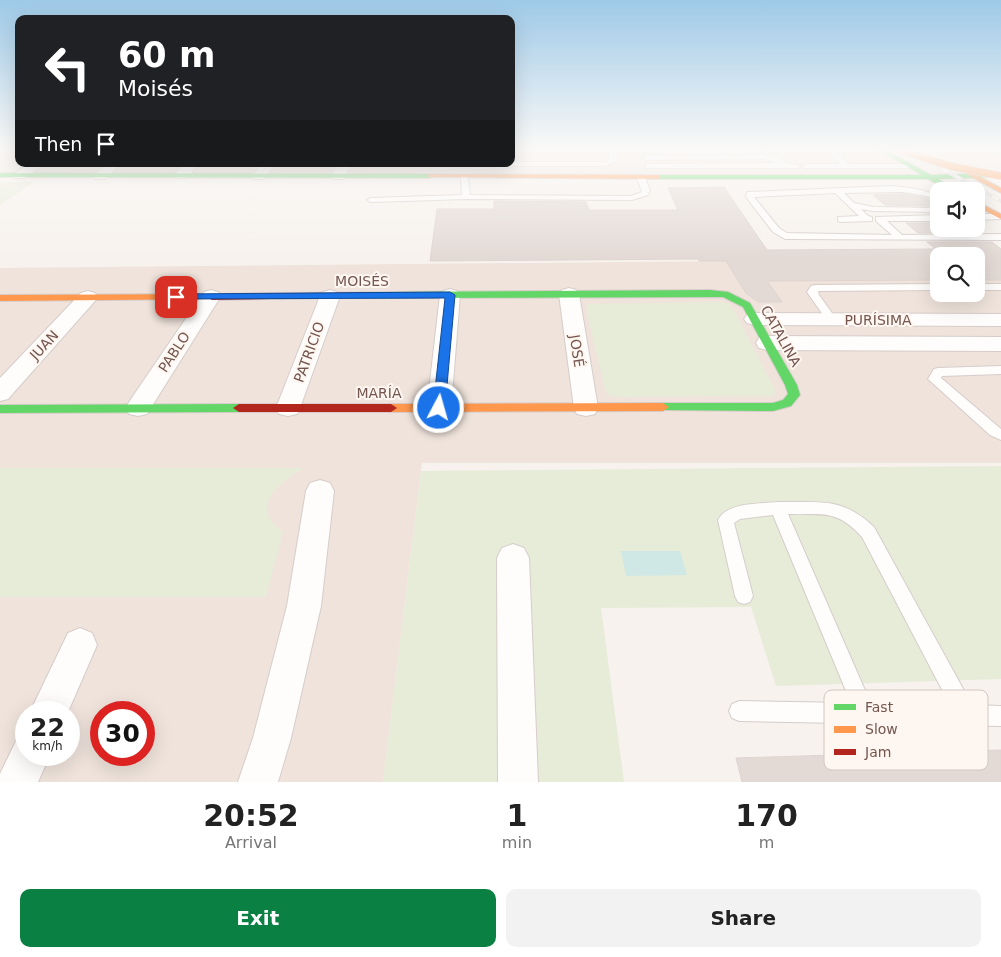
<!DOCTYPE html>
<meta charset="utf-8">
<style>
:root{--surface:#fff;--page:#f2f2f2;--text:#222;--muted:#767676;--accent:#0b8043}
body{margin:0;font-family:"DejaVu Sans",sans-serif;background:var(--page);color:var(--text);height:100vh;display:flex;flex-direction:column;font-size:19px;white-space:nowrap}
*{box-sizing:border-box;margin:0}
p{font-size:16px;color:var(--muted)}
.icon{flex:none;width:28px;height:28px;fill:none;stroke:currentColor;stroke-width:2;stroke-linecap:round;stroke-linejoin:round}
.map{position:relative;height:782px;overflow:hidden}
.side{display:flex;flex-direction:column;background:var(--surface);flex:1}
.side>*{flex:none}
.top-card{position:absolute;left:15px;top:15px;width:500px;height:152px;border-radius:10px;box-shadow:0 5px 20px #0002;background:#202124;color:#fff;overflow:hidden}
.buttons{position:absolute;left:930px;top:182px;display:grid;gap:10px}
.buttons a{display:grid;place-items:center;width:55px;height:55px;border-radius:10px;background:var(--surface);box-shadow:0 5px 20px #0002;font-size:25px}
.speed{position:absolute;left:15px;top:701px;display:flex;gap:10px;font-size:25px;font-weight:700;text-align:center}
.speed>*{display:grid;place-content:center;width:65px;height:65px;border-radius:50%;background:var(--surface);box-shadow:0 5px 20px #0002;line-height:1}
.speed small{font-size:12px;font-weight:400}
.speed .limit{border:8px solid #d22;background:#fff;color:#111}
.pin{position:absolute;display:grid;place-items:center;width:42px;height:42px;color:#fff;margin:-21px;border-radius:10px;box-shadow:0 2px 8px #0006}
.me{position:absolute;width:55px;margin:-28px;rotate:6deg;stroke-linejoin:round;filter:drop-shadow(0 0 4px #0008)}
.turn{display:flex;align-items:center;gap:18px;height:105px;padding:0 20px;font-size:22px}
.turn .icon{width:65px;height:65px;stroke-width:2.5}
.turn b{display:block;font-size:35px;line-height:42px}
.then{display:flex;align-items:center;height:48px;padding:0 20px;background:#0003;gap:10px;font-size:19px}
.eta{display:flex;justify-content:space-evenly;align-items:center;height:85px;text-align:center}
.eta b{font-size:30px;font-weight:700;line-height:35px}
.button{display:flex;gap:10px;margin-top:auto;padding:10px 20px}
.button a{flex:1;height:58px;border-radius:10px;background:var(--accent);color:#fff;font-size:20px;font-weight:700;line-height:58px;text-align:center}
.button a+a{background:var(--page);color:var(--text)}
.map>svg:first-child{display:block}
.residential{fill:#efe3db;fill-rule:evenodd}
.green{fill:#e7ecd9}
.water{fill:#d0e8e5}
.building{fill:#e3dad5;stroke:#dfd4d0}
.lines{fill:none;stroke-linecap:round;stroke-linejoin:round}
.lane-casing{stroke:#d6cdca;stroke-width:2}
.street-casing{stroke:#d6cdca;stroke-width:2}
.fast-casing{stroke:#d6cdca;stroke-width:2}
.slow-casing{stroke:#d6cdca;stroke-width:2}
.jam-casing{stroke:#d6cdca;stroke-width:2}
.lane{fill:#fefdfc;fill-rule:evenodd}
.street{fill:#fefdfc;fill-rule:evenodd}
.fast{fill:#63d668;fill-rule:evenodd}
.slow{fill:#ff974d;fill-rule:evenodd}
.jam{fill:#b3261e;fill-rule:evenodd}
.rail-casing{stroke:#e4e3e4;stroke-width:4}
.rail{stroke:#fef6f0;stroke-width:2.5;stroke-dasharray:7;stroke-linecap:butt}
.slow-bridge-casing{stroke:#d8cfcb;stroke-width:8;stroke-linecap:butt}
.slow-bridge{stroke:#ff974d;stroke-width:7}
.route{fill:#1a73e8;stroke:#114b97}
.labels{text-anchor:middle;stroke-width:4;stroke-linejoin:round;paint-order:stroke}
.street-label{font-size:14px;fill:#73564f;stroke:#fef6f0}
.key{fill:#fef6f0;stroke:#d4c6c0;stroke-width:1}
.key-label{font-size:14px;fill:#73564f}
</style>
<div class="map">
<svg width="1001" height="782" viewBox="0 0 1001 782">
<rect width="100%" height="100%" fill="#f7f2ed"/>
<g class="residential">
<polygon points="2,149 19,149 19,164 511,164 511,149 1001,149 1001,177 0,174 0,150"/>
<path d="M976 258H1001V463H422L383 782H0V268L939 259V294H976ZM26 712H69V755H26ZM101 712H144V755H101Z"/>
</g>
<g class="green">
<polygon points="379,164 480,164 480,171 377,170"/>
<polygon points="0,182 34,182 0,205"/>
<polygon points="719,302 728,303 732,307 775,390 774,396 618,397 608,395 605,390 586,308 588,304"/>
<polygon points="1001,466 1001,679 776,686 751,607 601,608 624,782 383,782 421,471"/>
<path d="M0 468H303C279 483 247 507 283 532L266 597H0Z"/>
</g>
<polygon class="water" points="621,551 680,551 687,575 626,576"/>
<g class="building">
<polygon points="724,187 767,250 936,249 927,242 992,242 1001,249 1001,280 976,280 976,256 945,256 939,251 939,280 767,281 782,302 758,302 746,293 726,261 699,261 698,259 430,261 437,209 494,209 494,201 586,202 589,210 678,210 668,188"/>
<polygon points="903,194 926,198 938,206 885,205 873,195"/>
<polygon points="906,223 939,223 939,229 975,229 980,232 918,233"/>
<polygon points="1001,750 1001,782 742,782 736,758"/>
</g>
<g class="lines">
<defs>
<g id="lane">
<polygon points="609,149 615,149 617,160 606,166 508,166 504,164 511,164 511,162 605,162 609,159"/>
<polygon points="825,149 832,149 849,164 911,164 915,166 911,168 804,168 804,164 840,164"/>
<polygon points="763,155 781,157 786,163 801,166 797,168 646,168 646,164 778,163 763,159 646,160 642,158 646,156"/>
<polygon points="461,175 468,177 470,195 631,196 642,192 637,178 641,176 645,178 650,190 648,195 632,200 466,199 371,202 367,200 371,198 462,195"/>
<path d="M890 186C907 187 923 189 939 196V201L926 196 903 192 844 193 854 203 873 207 939 208V212L873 211 861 209 868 216 872 217V221L841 222 838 221V217L859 216 835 193 754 197 779 228 787 233 892 235 876 221V217L939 215V221H887L902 235 1001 234V240L785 239 773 232 746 197 747 192H750Z"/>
<polygon points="976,214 1000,214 1001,219 976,220"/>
<polygon points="939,284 939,290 818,291 819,295 837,320 832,323 828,322 807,292 811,286 815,285"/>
<rect x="976" y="284" width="25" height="6"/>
<polygon points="1001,366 1001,374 942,376 941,378 1001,429 1001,440 990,435 928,379 934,369 938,368"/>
<path d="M778 502C820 503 841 496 874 527L972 705 1001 706V726L739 721 732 718 729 711 732 704 739 701 851 703 773 515 740 519 734 523 753 596 750 602 744 604 738 602 735 596 718 520C727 502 760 504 778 502ZM788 514C824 515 836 509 862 537L950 705 871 704Z"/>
</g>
<g id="street">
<polygon points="28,164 44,164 25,178 15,178 13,175"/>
<polygon points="106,164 121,164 105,179 95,179 93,176"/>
<polygon points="184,164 199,164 186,178 176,178 174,175"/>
<polygon points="261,164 275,164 264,179 254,179 252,176"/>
<polygon points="338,164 352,164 343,179 333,179 331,176"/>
<polygon points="569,288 576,290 579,294 598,408 595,414 586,416 577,414 574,408 559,294 562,290"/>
<polygon points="450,289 457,291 460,295 451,408 448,414 439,416 430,414 427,408 440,295 443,291"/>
<polygon points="211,290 218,292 221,296 147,414 138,416 129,414 126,408 129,402 204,292"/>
<polygon points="330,290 337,292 340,296 300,408 297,414 288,416 279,414 276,408 320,296 323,292"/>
<polygon points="88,291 95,293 98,297 95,301 8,399 0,401 0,378 81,293"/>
<polygon points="754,313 1001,314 1001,326 754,325 747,323 744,319 747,315"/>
<polygon points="767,336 1001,337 1001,351 767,350 759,348 756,343 759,338"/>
<polygon points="320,480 330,483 334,491 321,606 291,738 278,782 238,782 253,738 287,606 306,491 310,483"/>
<polygon points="513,544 524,548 529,558 538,782 498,782 497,558 502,548"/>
<polygon points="80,628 92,633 97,645 68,712 30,712 68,633"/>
<polygon points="26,737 26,755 50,755 38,782 0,782 0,774 16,741"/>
</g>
<g id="fast">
<polygon points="877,149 884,149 931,175 991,173 994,175 991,177 938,179 958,191 950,191 928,179 658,179 655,177 658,175 922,175"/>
<polygon points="0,173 430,174 433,176 430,178 0,177"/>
<polygon points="710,290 728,292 750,303 797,385 800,395 791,406 773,411 659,410 657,407 663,403 773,403 783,400 788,394 785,385 743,307 723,297 391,298 386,295 391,292"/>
<polygon points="239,404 245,408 239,412 0,413 0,405"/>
</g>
<g id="slow">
<polygon points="948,162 952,162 1001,188 1001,193 948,164"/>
<polygon points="430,174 658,175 661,177 658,179 428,177 428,175"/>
<polygon points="976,201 1001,214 1001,219 976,206"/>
<polygon points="212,294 217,297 215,299 0,301 0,295"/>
<polygon points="663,403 669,407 663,411 391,412 385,408 391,404"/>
</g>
<g id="jam">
<polygon points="391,292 394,293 394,297 212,300 207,297 212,294"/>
<polygon points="239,404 391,404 397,408 391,412 239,412 233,408"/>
</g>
</defs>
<use href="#lane" class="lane-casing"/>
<use href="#street" class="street-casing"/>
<use href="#fast" class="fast-casing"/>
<use href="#slow" class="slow-casing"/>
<use href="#jam" class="jam-casing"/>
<use href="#lane" class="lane"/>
<use href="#street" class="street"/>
<use href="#fast" class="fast"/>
<use href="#slow" class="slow"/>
<use href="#jam" class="jam"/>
<defs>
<polyline id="rail" points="906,149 1001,201"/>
</defs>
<use href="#rail" class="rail-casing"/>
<use href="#rail" class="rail"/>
<defs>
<polyline id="slow-bridge" points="897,149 950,166 1001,176"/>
</defs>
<use href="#slow-bridge" class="slow-bridge-casing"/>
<use href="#slow-bridge" class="slow-bridge"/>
</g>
<linearGradient id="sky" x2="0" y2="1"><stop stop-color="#9ec9e7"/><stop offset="0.58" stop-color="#fbf9f7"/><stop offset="1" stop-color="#fbf9f7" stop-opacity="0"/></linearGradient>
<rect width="1001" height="258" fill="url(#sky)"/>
<polygon class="route" points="450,292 455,295 445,408 439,412 433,408 445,298 176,299 171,297 176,294"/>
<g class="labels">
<g class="street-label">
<text x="362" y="286">MOISÉS</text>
<text x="878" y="325">PURÍSIMA</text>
<text transform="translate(781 336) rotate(61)" y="5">CATALINA</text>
<text transform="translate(44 345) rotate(-47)" y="5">JUAN</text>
<text transform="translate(577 351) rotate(81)" y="5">JOSÉ</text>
<text transform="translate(174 352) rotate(-57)" y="5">PABLO</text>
<text transform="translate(309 352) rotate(-70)" y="5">PATRICIO</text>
<text x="379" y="398">MARÍA</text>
</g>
</g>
<rect x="824" y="690" width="164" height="80" rx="8" class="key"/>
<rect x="834" y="704" width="22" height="6" fill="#63d668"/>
<rect x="834" y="726" width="22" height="7" fill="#ff974d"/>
<rect x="834" y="749" width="22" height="6" fill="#b3261e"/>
<g class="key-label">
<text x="865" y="712">Fast</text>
<text x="865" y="734">Slow</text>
<text x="865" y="757">Jam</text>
</g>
</svg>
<div class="buttons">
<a><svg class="icon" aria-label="sound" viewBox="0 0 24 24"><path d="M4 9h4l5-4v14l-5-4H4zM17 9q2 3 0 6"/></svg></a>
<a><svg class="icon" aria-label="search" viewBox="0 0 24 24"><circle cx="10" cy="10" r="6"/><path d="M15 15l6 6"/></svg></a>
</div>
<div class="speed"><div>22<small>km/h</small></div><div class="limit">30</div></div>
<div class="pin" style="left:176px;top:297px;background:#d93025"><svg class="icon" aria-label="arrive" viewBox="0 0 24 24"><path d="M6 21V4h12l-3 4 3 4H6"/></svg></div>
<svg class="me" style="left:439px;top:408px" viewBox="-20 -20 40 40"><circle r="17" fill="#1a73e8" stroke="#fff" stroke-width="3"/><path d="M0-11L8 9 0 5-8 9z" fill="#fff"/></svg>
<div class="top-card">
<div class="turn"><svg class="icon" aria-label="left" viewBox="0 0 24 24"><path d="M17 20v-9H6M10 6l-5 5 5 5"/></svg><div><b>60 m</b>Moisés</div></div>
<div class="then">Then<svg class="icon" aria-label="arrive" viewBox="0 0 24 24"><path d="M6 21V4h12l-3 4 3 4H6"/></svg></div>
</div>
</div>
<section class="side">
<div class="eta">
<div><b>20:52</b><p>Arrival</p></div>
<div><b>1</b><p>min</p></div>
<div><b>170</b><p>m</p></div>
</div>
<div class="button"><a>Exit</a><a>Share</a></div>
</section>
